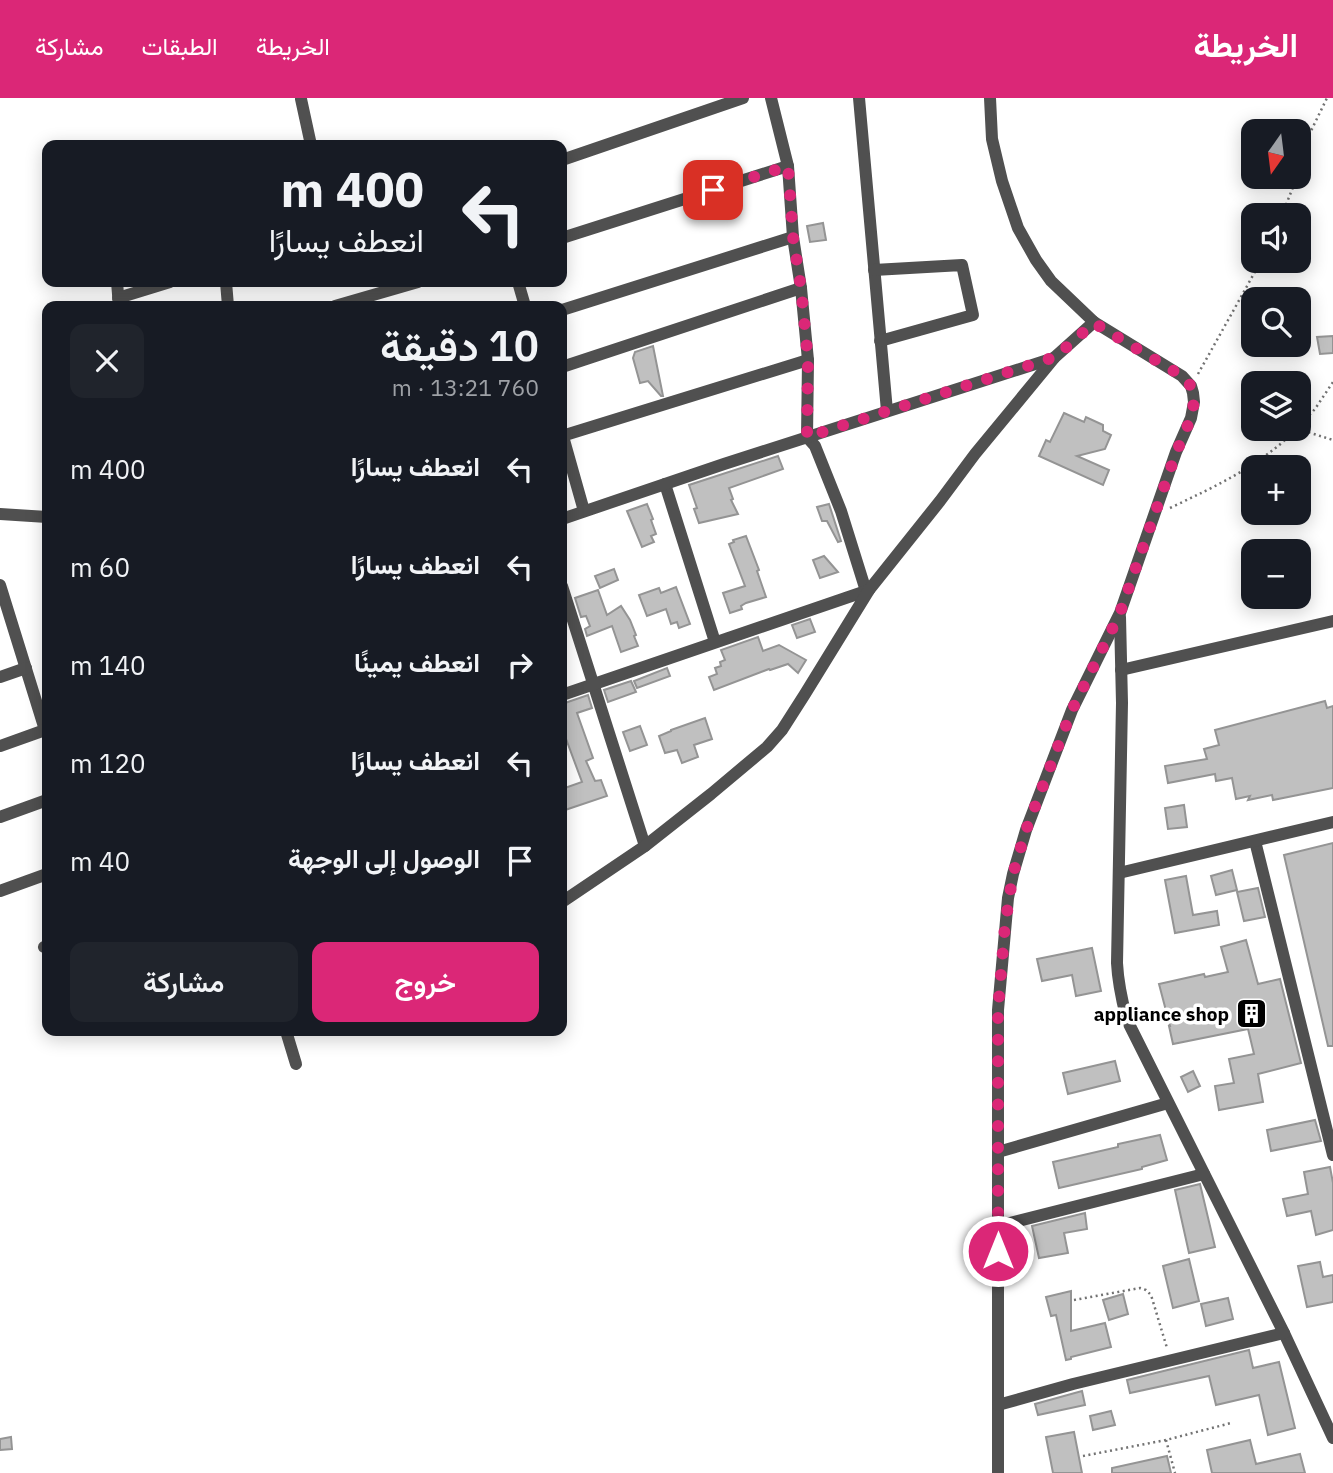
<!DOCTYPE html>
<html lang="ar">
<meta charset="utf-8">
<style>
:root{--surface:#171b24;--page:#20242c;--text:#f1f3f6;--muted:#9ea1a6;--accent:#db2777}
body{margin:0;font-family:"IBM Plex Sans",Vazirmatn,sans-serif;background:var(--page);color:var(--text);direction:rtl;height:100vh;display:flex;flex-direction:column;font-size:26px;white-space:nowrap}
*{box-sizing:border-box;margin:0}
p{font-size:23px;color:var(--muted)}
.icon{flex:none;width:38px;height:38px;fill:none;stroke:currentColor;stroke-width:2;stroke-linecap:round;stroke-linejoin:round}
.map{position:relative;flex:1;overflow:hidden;direction:ltr}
.details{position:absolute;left:42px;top:203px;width:525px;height:735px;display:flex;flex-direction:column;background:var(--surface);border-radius:14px;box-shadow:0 4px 18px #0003;direction:rtl}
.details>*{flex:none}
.banner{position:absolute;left:42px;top:42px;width:525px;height:147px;border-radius:14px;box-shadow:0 4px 18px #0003;direction:rtl;background:#171b24;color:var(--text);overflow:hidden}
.needle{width:46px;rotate:194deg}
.fabs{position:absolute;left:1241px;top:21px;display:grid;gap:14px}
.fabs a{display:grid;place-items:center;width:70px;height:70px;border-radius:14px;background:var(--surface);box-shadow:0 4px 18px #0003;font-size:35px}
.pin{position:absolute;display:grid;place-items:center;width:60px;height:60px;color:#fff;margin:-30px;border-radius:14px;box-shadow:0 4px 10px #0006}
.me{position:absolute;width:77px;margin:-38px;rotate:0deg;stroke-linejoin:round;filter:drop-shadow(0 0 5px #0008)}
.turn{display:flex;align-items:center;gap:24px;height:147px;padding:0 28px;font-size:32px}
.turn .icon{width:91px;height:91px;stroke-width:2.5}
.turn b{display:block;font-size:49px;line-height:60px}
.round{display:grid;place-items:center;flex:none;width:74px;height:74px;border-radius:14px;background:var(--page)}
.headline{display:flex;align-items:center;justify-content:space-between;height:119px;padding:0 28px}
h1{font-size:42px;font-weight:600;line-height:52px}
.action{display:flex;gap:14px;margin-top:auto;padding:14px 28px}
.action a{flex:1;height:80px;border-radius:14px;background:var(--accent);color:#fff;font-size:28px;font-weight:600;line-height:80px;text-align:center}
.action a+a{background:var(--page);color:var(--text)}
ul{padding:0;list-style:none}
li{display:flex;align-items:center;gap:21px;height:98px;padding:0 28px}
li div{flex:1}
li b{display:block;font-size:26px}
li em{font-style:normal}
header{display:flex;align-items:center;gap:42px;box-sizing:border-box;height:98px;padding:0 35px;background:var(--accent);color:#fff}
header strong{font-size:33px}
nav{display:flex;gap:38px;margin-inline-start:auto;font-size:24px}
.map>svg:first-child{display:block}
.building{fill:#c0c0c0;stroke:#949494;stroke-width:2}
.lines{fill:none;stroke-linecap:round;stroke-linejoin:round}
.path{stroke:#727272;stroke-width:2.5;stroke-dasharray:2 3.5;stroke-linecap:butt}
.minor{stroke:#505050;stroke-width:12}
.route{stroke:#db2777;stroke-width:12;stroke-dasharray:0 21.6}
.labels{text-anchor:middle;stroke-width:7;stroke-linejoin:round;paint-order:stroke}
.poi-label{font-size:19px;font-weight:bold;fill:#000;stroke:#fff;text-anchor:end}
</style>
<header>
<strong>الخريطة</strong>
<nav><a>الخريطة</a><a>الطبقات</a><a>مشاركة</a></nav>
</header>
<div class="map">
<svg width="1333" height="1375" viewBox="0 0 1333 1375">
<rect width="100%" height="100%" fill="#fff"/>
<g class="building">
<polygon points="823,125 826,142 810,144 807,128"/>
<polygon points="1333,238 1333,255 1320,256 1317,239"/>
<polygon points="653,248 663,298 661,298 648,283 640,285 633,260 635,254"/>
<polygon points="1064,315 1084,324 1086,319 1103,327 1103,333 1111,337 1105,351 1077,358 1109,372 1103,387 1039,358 1046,342 1050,344"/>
<polygon points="778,358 783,371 729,390 733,401 731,402 738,416 699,425 694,411 697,410 689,387"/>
<polygon points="647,406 653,421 651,422 656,436 651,438 654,444 642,449 627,413"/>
<polygon points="829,406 841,443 838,444 827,423 822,423 817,409"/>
<polygon points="746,438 759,472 757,473 766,499 746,505 741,508 742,511 730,515 723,495 745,488 729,446 734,444 733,442"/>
<polygon points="824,458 838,474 820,480 813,462"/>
<polygon points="614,471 618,482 600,490 595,478"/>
<polygon points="676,489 690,526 679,530 677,524 671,526 666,511 647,518 639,497 659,490 661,495"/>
<polygon points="598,492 607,517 621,508 630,522 636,537 634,538 638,548 621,554 612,528 587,538 585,531 590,528 586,518 581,519 575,500"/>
<polygon points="810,521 815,534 797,540 792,527"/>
<polygon points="758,539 763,553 779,547 806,562 798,575 788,566 770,572 769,571 714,592 709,579 717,576 715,570 721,568 720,564 725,562 721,552"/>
<polygon points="667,570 670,578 637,590 634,583"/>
<polygon points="631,583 636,594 608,604 604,592"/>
<polygon points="588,597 592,610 577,615 593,660 586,663 595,683 601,682 607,698 562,713 562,691 582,684 562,630 562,606"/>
<polygon points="1325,603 1327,610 1333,608 1333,690 1273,702 1272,697 1248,702 1250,698 1236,701 1232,680 1216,683 1215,676 1168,685 1165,668 1207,661 1204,651 1219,647 1215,632"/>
<polygon points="705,620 712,641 694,647 698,659 682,665 677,652 665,655 659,638 671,633 671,632"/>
<polygon points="640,628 647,647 630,653 623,634"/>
<polygon points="1184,707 1187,729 1168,731 1165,710"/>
<polygon points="1333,745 1333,948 1328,948 1284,757"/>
<polygon points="1232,772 1237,792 1216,797 1211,778"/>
<polygon points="1186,778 1193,817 1217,813 1219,827 1175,835 1165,782"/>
<polygon points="1258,790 1265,819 1244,823 1237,794"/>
<polygon points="1246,842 1258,886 1280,881 1301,965 1258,976 1263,1004 1219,1012 1215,988 1234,985 1229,961 1254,956 1248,931 1173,946 1169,928 1170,928 1159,886 1204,876 1205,879 1228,874 1221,849"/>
<polygon points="1092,850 1101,893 1076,898 1072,877 1042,883 1037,861"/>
<polygon points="1115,963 1120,983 1068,996 1063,975"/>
<polygon points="1193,973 1200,988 1188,994 1181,979"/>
<polygon points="1315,1022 1321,1043 1271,1053 1267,1032"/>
<polygon points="1160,1037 1167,1062 1142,1069 1142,1071 1059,1090 1053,1064 1118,1049 1118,1046"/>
<polygon points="1330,1069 1333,1085 1333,1132 1316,1137 1311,1113 1287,1118 1283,1101 1308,1096 1304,1074"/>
<polygon points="1200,1086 1215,1149 1189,1155 1175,1092"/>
<polygon points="1085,1115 1087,1131 1064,1135 1068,1155 1039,1160 1032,1128"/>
<polygon points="1189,1161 1199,1203 1173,1210 1163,1168"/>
<polygon points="1320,1164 1323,1179 1333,1177 1333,1204 1307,1209 1298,1168"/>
<polygon points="1071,1193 1071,1233 1105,1225 1111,1249 1071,1259 1071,1261 1066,1262 1056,1217 1051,1218 1046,1199"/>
<polygon points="1123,1196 1128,1216 1109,1222 1103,1202"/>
<polygon points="1228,1200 1233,1221 1206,1228 1201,1206"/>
<polygon points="1249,1252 1253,1270 1279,1264 1295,1330 1268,1337 1259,1297 1216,1307 1209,1278 1130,1295 1127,1282"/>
<polygon points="1082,1293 1085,1307 1038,1317 1035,1306"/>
<polygon points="1111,1313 1115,1327 1093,1332 1090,1318"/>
<polygon points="1074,1334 1082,1375 1053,1375 1046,1339"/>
<polygon points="11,1339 12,1351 0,1352 0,1341"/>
<polygon points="1250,1342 1256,1366 1300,1356 1305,1375 1212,1375 1207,1352"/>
<polygon points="1167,1358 1171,1375 1112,1375 1112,1370"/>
</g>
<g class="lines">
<g class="path">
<polyline points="1298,74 1309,37 1327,0"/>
<polyline points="1282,117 1297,79"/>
<polyline points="1198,276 1261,163"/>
<polyline points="1298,329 1315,311 1333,284"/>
<polyline points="1298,331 1333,342"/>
<path d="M1170 410C1218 387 1258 369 1297 331"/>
<polyline points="1074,1202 1140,1190 1146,1192 1151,1197 1167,1250"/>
<polyline points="1166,1342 1175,1375"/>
<polyline points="1083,1358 1166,1342 1231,1325"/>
</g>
<g class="minor">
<polyline points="771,0 788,68 793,139 801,190 808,262 807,339 815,348 841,413 866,493"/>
<polyline points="859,0 887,313"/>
<polyline points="990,0 992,41 1002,83 1018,130 1036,162 1051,183 1094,224 1182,278 1191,288 1193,295 1194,304 1191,320 1176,354 1120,515 1072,612 1026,732 1013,776 1008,800 998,912 998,1375"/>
<polyline points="301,1 311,47"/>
<polyline points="562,62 743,0"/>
<polyline points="562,140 788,68"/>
<polyline points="874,172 962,167 973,217 880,243"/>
<polyline points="117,184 119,208"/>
<polyline points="226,184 228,208"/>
<polyline points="518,184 525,208"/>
<polyline points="118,200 170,184"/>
<polyline points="335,208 418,184"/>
<polyline points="562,212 793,139"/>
<polyline points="562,269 801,190"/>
<polyline points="562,335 584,413"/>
<polyline points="562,338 808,262"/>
<polyline points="665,386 715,544"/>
<polyline points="0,416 47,419"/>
<polyline points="562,421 724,366 1054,260"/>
<polyline points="0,487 45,632 47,631"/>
<polyline points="562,488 645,748"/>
<path d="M1120 519 1122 605 1117 865C1118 885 1122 903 1127 922L1284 1235 1333 1340"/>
<polyline points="1121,572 1333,523"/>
<polyline points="0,579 26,570"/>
<polyline points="562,597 869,492"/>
<polyline points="0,648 45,632"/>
<polyline points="0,719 47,702"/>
<polyline points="1255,743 1333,1057"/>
<polyline points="1119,775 1333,724"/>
<polyline points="0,793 47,776"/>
<polyline points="562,804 645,748 711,696 767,649 782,632 805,596 869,492 940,403 975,356 1055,259 1094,224"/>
<polyline points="44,849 47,848"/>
<polyline points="286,933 296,966"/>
<polyline points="998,1054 1168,1005"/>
<polyline points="998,1128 1204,1076"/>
<polyline points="998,1307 1073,1286 1284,1235"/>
</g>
</g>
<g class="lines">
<polyline class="route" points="713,92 788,68 793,139 801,190 808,262 807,339 1055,259 1094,225 1182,278 1191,288 1193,295 1194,304 1191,320 1176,355 1120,515 1072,612 1026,732 1013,776 1005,827 998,912 998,1153"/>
</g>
<defs>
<symbol id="building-square" viewBox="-11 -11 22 22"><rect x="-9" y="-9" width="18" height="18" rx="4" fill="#000" stroke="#fff"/><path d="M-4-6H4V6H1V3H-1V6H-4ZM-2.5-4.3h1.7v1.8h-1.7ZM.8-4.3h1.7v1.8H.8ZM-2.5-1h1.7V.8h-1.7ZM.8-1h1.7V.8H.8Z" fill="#fff"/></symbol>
</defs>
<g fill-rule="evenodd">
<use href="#building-square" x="1234" y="898" width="35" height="35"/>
</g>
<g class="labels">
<g class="poi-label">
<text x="1229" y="923">appliance shop</text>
</g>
</g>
</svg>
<div class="fabs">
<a><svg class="needle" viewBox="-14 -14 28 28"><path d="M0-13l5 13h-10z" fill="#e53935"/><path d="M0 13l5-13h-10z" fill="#9ea1a6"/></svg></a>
<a><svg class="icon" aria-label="sound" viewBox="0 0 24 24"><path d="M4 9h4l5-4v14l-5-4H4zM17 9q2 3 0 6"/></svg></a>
<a><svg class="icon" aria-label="search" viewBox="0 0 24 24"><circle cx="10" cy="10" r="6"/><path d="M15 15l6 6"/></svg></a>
<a><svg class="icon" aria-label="layers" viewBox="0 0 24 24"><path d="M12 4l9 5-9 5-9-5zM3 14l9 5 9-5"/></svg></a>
<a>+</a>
<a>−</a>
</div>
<div class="pin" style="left:713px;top:92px;background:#d93025"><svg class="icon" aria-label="arrive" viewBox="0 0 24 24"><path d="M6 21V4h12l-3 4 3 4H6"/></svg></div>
<svg class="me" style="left:998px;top:1153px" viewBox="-20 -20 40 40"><circle r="17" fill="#db2777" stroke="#fff" stroke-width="3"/><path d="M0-11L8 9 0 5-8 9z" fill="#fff"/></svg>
<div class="banner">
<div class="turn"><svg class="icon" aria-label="left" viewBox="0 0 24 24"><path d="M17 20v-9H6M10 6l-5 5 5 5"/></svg><div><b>400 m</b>انعطف يسارًا</div></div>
</div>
<section class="details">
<div class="headline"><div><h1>10 دقيقة</h1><p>760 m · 13:21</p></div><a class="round"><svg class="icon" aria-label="close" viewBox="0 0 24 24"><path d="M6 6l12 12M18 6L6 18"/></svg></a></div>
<ul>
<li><svg class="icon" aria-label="left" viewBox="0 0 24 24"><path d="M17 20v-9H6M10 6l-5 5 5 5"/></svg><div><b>انعطف يسارًا</b></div><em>400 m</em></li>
<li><svg class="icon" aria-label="left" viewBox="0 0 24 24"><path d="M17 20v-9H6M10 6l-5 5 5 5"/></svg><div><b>انعطف يسارًا</b></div><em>60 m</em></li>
<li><svg class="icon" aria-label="right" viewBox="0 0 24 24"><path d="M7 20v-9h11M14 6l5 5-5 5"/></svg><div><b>انعطف يمينًا</b></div><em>140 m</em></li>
<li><svg class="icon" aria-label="left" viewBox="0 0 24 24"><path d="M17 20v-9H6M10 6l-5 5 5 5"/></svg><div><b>انعطف يسارًا</b></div><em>120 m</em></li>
<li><svg class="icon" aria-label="arrive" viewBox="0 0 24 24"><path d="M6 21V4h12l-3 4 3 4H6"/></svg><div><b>الوصول إلى الوجهة</b></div><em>40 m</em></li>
</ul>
<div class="action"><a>خروج</a><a>مشاركة</a></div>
</section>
</div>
